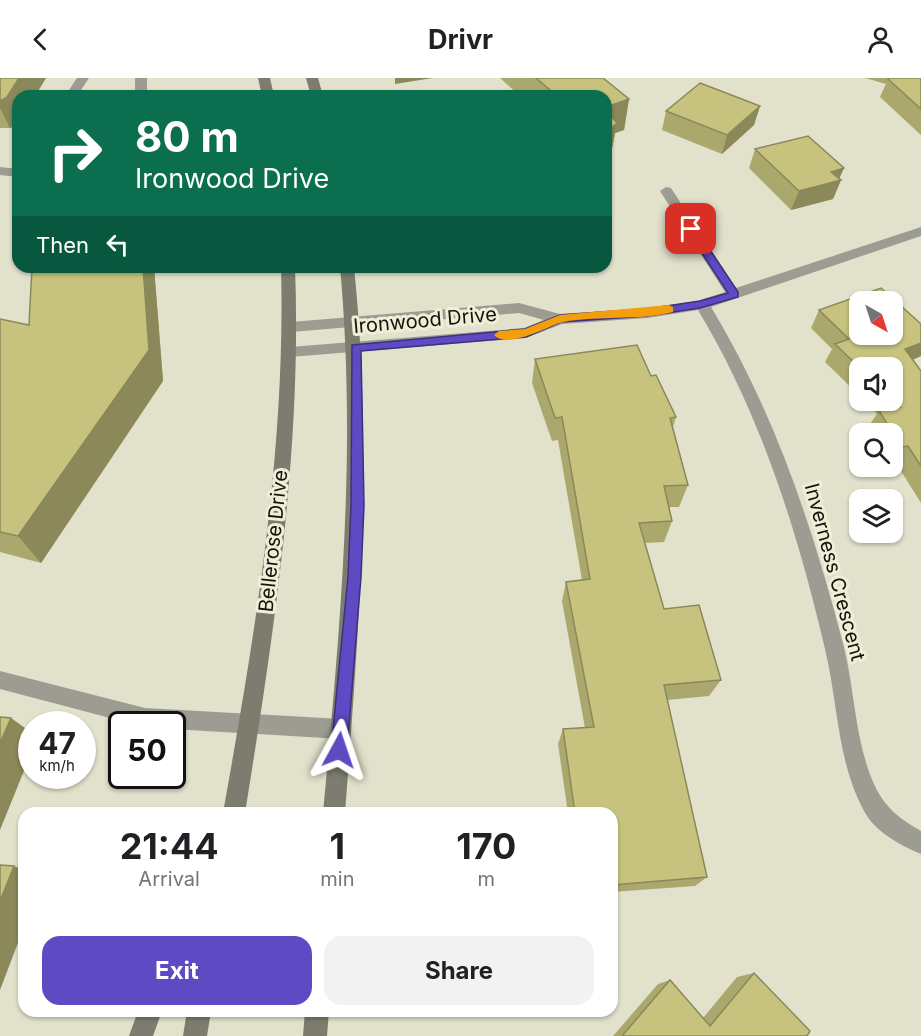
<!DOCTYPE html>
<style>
:root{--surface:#fff;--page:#f2f2f2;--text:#202124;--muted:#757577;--accent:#5e4bc3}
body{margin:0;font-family:Inter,sans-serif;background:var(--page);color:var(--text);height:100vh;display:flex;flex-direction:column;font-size:22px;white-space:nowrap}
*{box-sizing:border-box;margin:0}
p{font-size:20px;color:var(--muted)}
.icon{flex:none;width:33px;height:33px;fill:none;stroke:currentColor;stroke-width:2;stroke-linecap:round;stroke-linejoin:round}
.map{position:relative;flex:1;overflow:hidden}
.details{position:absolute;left:18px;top:729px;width:600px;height:210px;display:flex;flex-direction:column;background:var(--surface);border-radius:18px;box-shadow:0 2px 4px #0004}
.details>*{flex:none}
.banner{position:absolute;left:12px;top:12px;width:600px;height:183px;border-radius:18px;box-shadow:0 2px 4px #0004;background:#0b6e4f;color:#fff;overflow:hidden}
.needle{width:39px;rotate:141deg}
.controls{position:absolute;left:849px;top:213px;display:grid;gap:12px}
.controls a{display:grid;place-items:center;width:54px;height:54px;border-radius:12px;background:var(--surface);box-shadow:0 2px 4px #0004;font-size:30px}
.speed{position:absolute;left:18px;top:633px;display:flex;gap:12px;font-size:30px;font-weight:700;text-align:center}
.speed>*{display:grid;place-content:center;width:78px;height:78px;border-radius:50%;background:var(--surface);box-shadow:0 2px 4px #0004;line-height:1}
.speed small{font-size:15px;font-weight:400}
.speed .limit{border:3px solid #111;border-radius:9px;background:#fff;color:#111}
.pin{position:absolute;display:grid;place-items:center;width:51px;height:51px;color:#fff;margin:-26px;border-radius:12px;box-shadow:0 3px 9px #0006}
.me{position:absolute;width:66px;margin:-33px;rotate:5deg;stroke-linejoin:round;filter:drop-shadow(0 0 4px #0008)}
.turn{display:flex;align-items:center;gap:21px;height:126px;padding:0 24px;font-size:27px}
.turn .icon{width:78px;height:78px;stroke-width:2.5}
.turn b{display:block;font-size:42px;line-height:51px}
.then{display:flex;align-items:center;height:57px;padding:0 24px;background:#0003;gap:12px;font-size:22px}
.eta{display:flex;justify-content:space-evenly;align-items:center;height:102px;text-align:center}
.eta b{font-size:36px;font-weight:700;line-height:42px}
.action{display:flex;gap:12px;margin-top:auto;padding:12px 24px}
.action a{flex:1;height:69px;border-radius:18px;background:var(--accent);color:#fff;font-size:24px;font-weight:700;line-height:69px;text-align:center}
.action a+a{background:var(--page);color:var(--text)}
header{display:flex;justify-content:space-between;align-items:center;height:78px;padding:0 24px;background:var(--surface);font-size:27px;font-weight:700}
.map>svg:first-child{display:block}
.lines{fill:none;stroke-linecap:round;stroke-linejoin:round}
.service{fill:#9d9c93;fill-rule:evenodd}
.minor{fill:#9d9c93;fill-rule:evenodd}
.secondary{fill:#7c7c6f;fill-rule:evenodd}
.wall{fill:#aba86d}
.shaded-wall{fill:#8b8859}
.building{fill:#c7c37f;stroke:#8b8859;stroke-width:1.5;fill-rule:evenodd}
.route{fill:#5e4bc3;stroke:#3d317f;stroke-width:1.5}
.slow{fill:#f59e0b}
.labels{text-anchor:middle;stroke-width:6;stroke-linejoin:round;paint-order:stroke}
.street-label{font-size:20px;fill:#14140c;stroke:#efeed9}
</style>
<header><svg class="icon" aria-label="back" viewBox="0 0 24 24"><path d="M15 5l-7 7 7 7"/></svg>Drivr<svg class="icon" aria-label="person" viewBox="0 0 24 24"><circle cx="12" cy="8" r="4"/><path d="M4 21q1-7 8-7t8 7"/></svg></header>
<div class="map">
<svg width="921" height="958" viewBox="0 0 921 958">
<rect width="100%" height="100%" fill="#e2e1cc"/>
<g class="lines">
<g class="service">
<polygon points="77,0 89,0 77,18 65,18"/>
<rect x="135" y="0" width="12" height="18"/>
<polygon points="0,593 145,630 341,641 348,644 351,651 348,658 341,661 172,651 172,646 133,646 0,611"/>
</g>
<g class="minor">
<polygon points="0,89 18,91 18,99 0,97"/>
<path d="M666 109 671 110 736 210 921 149V158L711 229C775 335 813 450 844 569 855 614 855 664 874 706 884 729 900 741 921 753V776C900 767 875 754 864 733 837 683 838 625 825 571 797 452 761 337 698 232L647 240 562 246 526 260 290 279 282 274 290 269 524 250 544 242 519 235 291 254 284 249 291 244 519 225 560 236 647 230 697 223 725 214 660 113Z"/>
</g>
<g class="secondary">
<polygon points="258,0 270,0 274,18 262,18"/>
<polygon points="306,0 318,0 323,18 311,18"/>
<path d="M281 189H295C302 371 274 555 245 735H223C255 556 286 372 281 189Z"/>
<path d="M340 189H354C373 373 359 551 345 735H323C340 551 357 373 340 189Z"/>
<polygon points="138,933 162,933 153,958 129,958"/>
<polygon points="187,933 211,933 207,958 183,958"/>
<polygon points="305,933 329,933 327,958 303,958"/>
</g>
</g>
<g class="wall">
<polygon points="0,0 46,0 35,18 18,18 18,46 10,50 0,50"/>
<polygon points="500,0 603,0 629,21 624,52 615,55 611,76 606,18 520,18"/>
<polygon points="865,0 921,0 921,57 880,19 886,6"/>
<polygon points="760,28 754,47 722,76 662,52 666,33"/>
<polygon points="755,71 844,90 839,101 841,102 833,121 791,132 749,90"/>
<polygon points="84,189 154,189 163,303 41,485 0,474 0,241 29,247"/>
<polygon points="819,232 921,246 921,278 913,282 921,293 921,425 896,385 892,386 892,356 871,356 867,350 877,336 864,322 892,322 860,290 860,318 825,284 832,271 811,250"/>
<polygon points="535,281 651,298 676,339 673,349 688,407 679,429 669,429 672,443 664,464 645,465 664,531 721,602 709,618 667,622 707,799 695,808 612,814 612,735 568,735 558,666 563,651 585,650 562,523 566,504 582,502 558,362 552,363 532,305"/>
<polygon points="754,895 807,958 613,958 658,906 670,902 703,940 737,899"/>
</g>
<g class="shaded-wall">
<polygon points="19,0 46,0 35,18 18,18 18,46 10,50 0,30 0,23"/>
<polygon points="395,0 433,0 395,6"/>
<polygon points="629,21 624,52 615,55 611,76 606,81 606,29"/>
<polygon points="760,28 754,47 722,76 727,57"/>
<polygon points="844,90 838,103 841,102 833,121 791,132 799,113 831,94"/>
<polygon points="143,189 154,189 163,303 41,485 18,458"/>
<polygon points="921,265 921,278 894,289 905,271"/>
<polygon points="11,640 32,655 32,673 0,752 0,665"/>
<polygon points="14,788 24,792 24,849 0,912 0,823"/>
</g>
<g class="building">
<polygon points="0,0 19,0 7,19 0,23"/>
<polygon points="536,0 603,0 629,21 606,29 606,18 557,18"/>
<polygon points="889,0 921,0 921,31 888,1"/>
<polygon points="700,5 760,28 727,57 666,33"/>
<polygon points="606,32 617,45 606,54"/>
<polygon points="808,58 844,90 831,94 841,102 799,113 755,71"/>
<polygon points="32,189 81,189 82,191 84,189 143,189 149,272 18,458 0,454 0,241 29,247"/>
<path d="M881 210 921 246V265L905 271 921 293V388L908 368 902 369 879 333 900 329 892 322V290H860L835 266 849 261 819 232ZM860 224H892V256H860Z"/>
<polygon points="637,267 651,298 656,297 676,339 670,340 688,407 664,408 672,443 639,445 664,531 699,527 721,602 664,607 707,799 612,807 612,735 575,735 563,651 594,649 566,504 590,501 562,339 555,340 535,281"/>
<polygon points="0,639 11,640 0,665"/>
<polygon points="0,787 14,788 0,823"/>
<polygon points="754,895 810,953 807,958 622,958 670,902 710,948"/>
</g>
<polygon class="route" points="691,147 694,148 738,214 738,219 700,230 647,238 561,244 526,259 361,273 364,427 361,499 347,672 344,678 339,680 333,678 331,672 348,499 351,427 352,267 525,251 560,237 647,231 700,223 728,215 686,151"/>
<path class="slow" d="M669 227 673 229V234C638 243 599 237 563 244 547 248 508 272 494 257L499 253 525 251 560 237Z"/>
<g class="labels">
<g class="street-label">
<text transform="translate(425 242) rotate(-5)" y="7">Ironwood Drive</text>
<text transform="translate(273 463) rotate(-84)" y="7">Bellerose Drive</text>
<text transform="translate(835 494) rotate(75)" y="7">Inverness Crescent</text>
</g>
</g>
</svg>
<div class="controls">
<a><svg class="needle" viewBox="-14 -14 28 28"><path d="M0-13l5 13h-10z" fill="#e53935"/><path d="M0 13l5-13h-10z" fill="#757577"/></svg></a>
<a><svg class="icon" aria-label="sound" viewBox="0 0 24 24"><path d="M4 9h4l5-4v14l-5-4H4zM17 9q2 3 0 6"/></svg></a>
<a><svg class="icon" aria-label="search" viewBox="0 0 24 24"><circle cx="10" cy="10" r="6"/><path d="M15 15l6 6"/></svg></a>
<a><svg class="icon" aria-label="layers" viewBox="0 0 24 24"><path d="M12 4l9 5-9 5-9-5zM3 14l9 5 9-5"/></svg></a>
</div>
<div class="speed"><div>47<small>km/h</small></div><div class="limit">50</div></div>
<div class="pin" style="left:691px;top:151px;background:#d93025"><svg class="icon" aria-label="arrive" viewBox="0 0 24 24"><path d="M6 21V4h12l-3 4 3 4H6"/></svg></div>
<svg class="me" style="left:339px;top:672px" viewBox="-20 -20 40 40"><path d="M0-17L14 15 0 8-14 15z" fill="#5e4bc3" stroke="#fff" stroke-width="4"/></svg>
<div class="banner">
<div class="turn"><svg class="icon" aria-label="right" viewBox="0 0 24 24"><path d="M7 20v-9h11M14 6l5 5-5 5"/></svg><div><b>80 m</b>Ironwood Drive</div></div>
<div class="then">Then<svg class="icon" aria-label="left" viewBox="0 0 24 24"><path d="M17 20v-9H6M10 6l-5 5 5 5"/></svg></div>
</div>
<section class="details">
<div class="eta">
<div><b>21:44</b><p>Arrival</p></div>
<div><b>1</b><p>min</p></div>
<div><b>170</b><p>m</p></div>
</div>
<div class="action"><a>Exit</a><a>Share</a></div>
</section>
</div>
